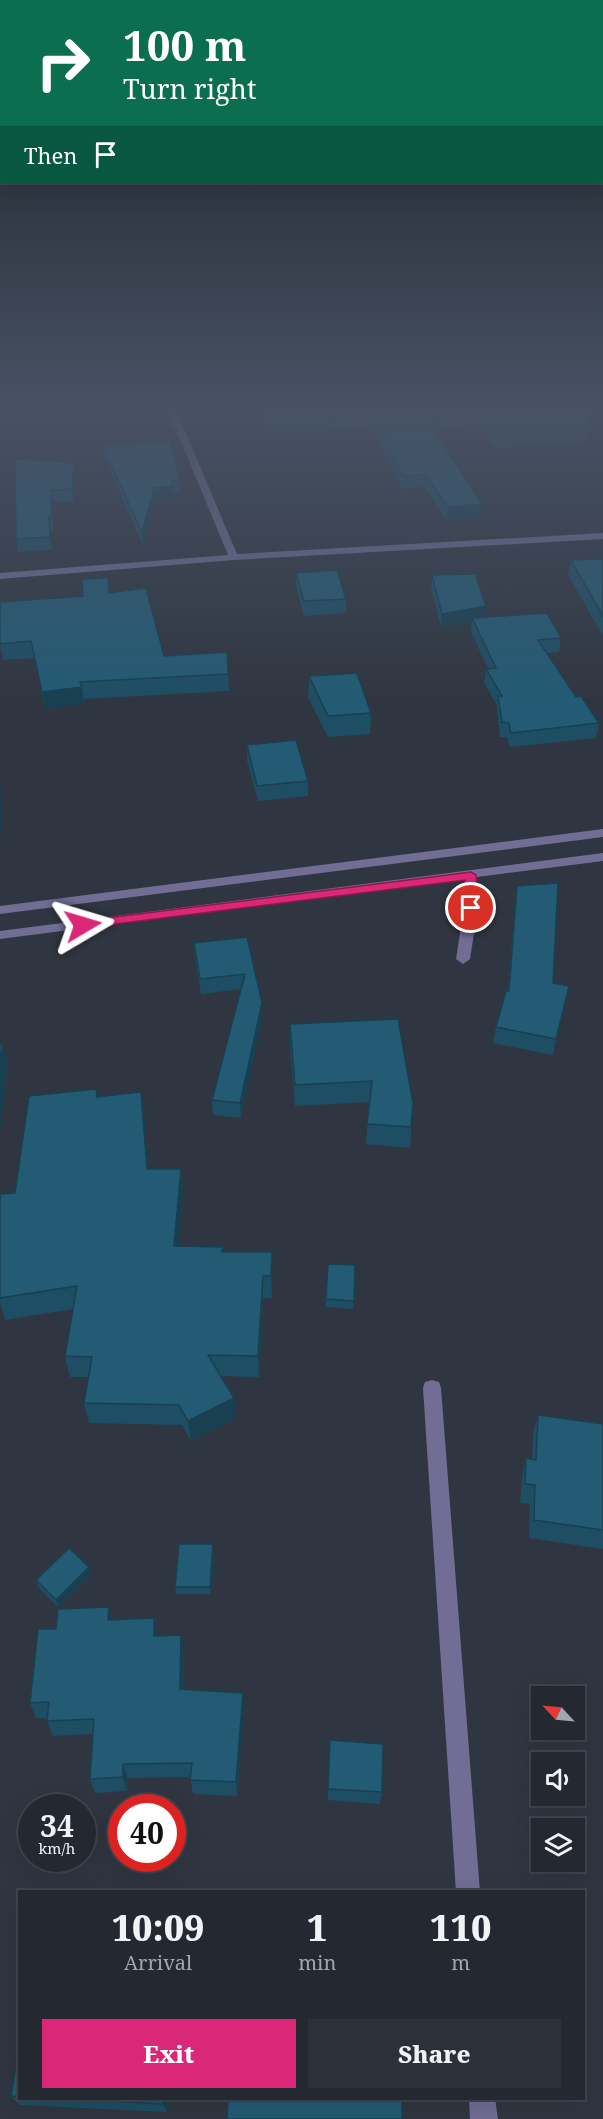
<!DOCTYPE html>
<style>
:root{--surface:#242831;--page:#2c3039;--text:#f1f3f6;--muted:#a3a6ab;--line:#41444d;--accent:#db2777}
body{margin:0;font-family:"Noto Serif",serif;background:var(--page);color:var(--text);height:100vh;display:flex;flex-direction:column;font-size:22px;white-space:nowrap}
*{box-sizing:border-box;margin:0}
p{font-size:20px;color:var(--muted)}
.icon{flex:none;width:33px;height:33px;fill:none;stroke:currentColor;stroke-width:2;stroke-linecap:round;stroke-linejoin:round}
.map{position:relative;flex:1;overflow:hidden}
.details{position:absolute;left:18px;top:1890px;width:567px;height:210px;display:flex;flex-direction:column;background:var(--surface);border-radius:0px;box-shadow:0 6px 24px #0002,0 0 0 2px var(--line)}
.details>*{flex:none}
.top-card{position:absolute;left:0px;top:0px;width:603px;height:183px;box-shadow:0 6px 24px #0002,0 0 0 2px var(--line);background:#0b6e4f;color:#fff;overflow:hidden}
.needle{width:39px;rotate:296deg}
.buttons{position:absolute;left:531px;top:1686px;display:grid;gap:12px}
.buttons a{display:grid;place-items:center;width:54px;height:54px;border-radius:0px;background:var(--surface);box-shadow:0 6px 24px #0002,0 0 0 2px var(--line);font-size:30px}
.speed{position:absolute;left:18px;top:1794px;display:flex;gap:12px;font-size:30px;font-weight:700;text-align:center}
.speed>*{display:grid;place-content:center;width:78px;height:78px;border-radius:50%;background:var(--surface);box-shadow:0 6px 24px #0002,0 0 0 2px var(--line);line-height:1}
.speed small{font-size:15px;font-weight:400}
.speed .limit{border:9px solid #d22;background:#fff;color:#111}
.pin{position:absolute;display:grid;place-items:center;width:51px;height:51px;color:#fff;margin:-26px;border:3px solid #fff;border-radius:50%;box-shadow:0 2px 6px #0007}
.me{position:absolute;width:66px;margin:-33px;rotate:83deg;stroke-linejoin:round;filter:drop-shadow(0 0 4px #0008)}
.turn{display:flex;align-items:center;gap:21px;height:126px;padding:0 24px;font-size:27px}
.turn .icon{width:78px;height:78px;stroke-width:2.5}
.turn b{display:block;font-size:42px;line-height:51px}
.then{display:flex;align-items:center;height:57px;padding:0 24px;background:#0003;gap:12px;font-size:22px}
.eta{display:flex;justify-content:space-evenly;align-items:center;height:102px;text-align:center}
.eta b{font-size:36px;font-weight:800;line-height:42px}
.primary-button{display:flex;gap:12px;margin-top:auto;padding:12px 24px}
.primary-button a{flex:1;height:69px;border-radius:0px;background:var(--accent);color:#fff;font-size:24px;font-weight:800;line-height:69px;text-align:center}
.primary-button a+a{background:var(--page);color:var(--text)}
.map>svg:first-child{display:block}
.lines{fill:none;stroke-linecap:round;stroke-linejoin:round}
.minor{fill:#716d94;fill-rule:evenodd}
.wall{fill:#1e4e64}
.shaded-wall{fill:#184051}
.building{fill:#235b74;stroke:#184051;stroke-width:1.5}
.route{fill:#db2777;stroke:#8e194d;stroke-width:1.5}
</style>
<div class="map">
<svg width="603" height="2119" viewBox="0 0 603 2119">
<rect width="100%" height="100%" fill="#303641"/>
<g class="lines">
<g class="minor">
<polygon points="166,405 174,405 237,554 603,533 603,539 234,560 0,579 0,573 228,555"/>
<polygon points="603,829 603,837 0,914 0,906"/>
<polygon points="603,853 603,861 477,877 478,908 470,959 463,964 456,959 464,908 464,879 0,939 0,931"/>
<polygon points="432,1380 439,1382 441,1388 480,1892 456,1892 423,1388 425,1382"/>
<polygon points="469,2098 495,2098 498,2119 470,2119"/>
</g>
</g>
<g class="wall">
<polygon points="81,405 90,405 90,424"/>
<polygon points="257,405 518,405 520,412 588,429 586,442 496,448 478,425 436,427 438,430 437,436 481,517 447,521 424,487 402,489 377,436 370,428 325,429 324,434 268,432"/>
<polygon points="102,444 180,481 181,492 174,492 174,498 155,500 143,545 103,455"/>
<polygon points="15,459 75,476 74,501 53,502 54,530 51,530 52,550 18,552 16,539"/>
<polygon points="603,559 603,636 568,575 571,560"/>
<polygon points="296,573 346,599 346,613 304,616 296,587"/>
<polygon points="432,575 485,617 561,638 559,652 547,653 576,697 599,723 596,738 510,747 507,737 500,737 497,710 497,705 484,683 486,669 488,668 471,632 472,622 441,627 431,588"/>
<polygon points="110,593 164,656 227,652 229,691 83,699 84,704 45,709 34,658 3,660 0,644 83,596"/>
<polygon points="309,676 371,713 370,734 328,737 308,697"/>
<polygon points="247,745 308,781 308,796 258,801 247,760"/>
<polygon points="517,886 553,983 569,986 553,1055 493,1043 496,1027 508,991 515,902"/>
<polygon points="247,937 262,1003 262,1018 241,1118 213,1115 212,1100 241,989 201,994 195,958 194,943"/>
<polygon points="290,1024 413,1103 410,1148 366,1144 369,1102 295,1106 290,1045"/>
<polygon points="96,1089 97,1097 141,1092 144,1114 148,1169 181,1169 183,1191 178,1246 223,1247 223,1252 272,1252 272,1298 263,1298 259,1377 221,1376 234,1398 236,1418 191,1441 182,1425 89,1423 84,1403 88,1377 70,1377 65,1356 73,1309 5,1320 0,1303 0,1194 15,1193"/>
<polygon points="355,1265 353,1309 326,1307 326,1299"/>
<polygon points="538,1415 603,1424 603,1549 529,1538 530,1504 520,1503 522,1477 526,1458 532,1459 533,1434"/>
<polygon points="213,1544 214,1552 211,1594 176,1594 175,1587"/>
<polygon points="89,1567 91,1574 58,1607 38,1587 36,1580"/>
<polygon points="109,1607 112,1620 157,1636 184,1650 183,1690 244,1708 237,1796 193,1794 190,1777 128,1778 127,1791 95,1793 90,1779 93,1734 53,1736 47,1721 47,1718 36,1718 30,1703"/>
<polygon points="330,1740 382,1792 380,1804 328,1800"/>
<polygon points="20,2042 20,2098 168,2098 167,2112 20,2105 11,2096"/>
</g>
<g class="shaded-wall">
<polygon points="74,463 75,476 74,501 72,489"/>
<polygon points="173,486 174,498 155,500 143,545 142,533 154,488"/>
<polygon points="51,490 53,502 54,530 52,517"/>
<polygon points="482,504 481,517 447,521 448,507"/>
<polygon points="49,517 51,530 52,550 50,537"/>
<polygon points="486,606 484,620 472,618 472,622 441,627 442,614"/>
<polygon points="82,687 84,704 45,709 42,692"/>
<polygon points="0,784 2,796 1,835 0,829"/>
<polygon points="569,986 566,1002 553,1055 556,1039"/>
<polygon points="262,1003 262,1018 241,1118 240,1103"/>
<polygon points="3,1044 8,1066 0,1131 0,1065"/>
<polygon points="141,1092 144,1114 149,1191 147,1169"/>
<polygon points="181,1169 183,1191 177,1267 174,1246"/>
<polygon points="272,1252 272,1298 271,1276"/>
<polygon points="263,1276 263,1298 259,1377 258,1356"/>
<polygon points="234,1398 236,1418 191,1441 188,1421"/>
<polygon points="213,1544 214,1552 211,1594 210,1587"/>
<polygon points="89,1567 91,1574 58,1607 56,1600"/>
<polygon points="109,1607 113,1623 108,1620"/>
<polygon points="154,1618 157,1634 157,1652 154,1636"/>
<polygon points="181,1635 184,1650 182,1704 180,1689"/>
<polygon points="243,1693 244,1708 237,1796 236,1782"/>
<polygon points="123,1764 128,1778 127,1791 123,1777"/>
<polygon points="163,2098 168,2098 167,2112 163,2104"/>
</g>
<g class="building">
<polygon points="85,405 89,405 89,413"/>
<polygon points="261,405 518,405 520,412 587,409 588,429 497,436 479,413 429,415 438,430 434,430 482,504 448,507 425,475 403,476 377,423 370,416 326,417 325,421 267,420"/>
<polygon points="170,441 180,481 171,481 173,486 154,488 142,533 102,444"/>
<polygon points="15,459 74,463 72,489 51,490 52,517 49,517 50,537 16,539"/>
<polygon points="603,559 603,616 571,560"/>
<polygon points="337,570 346,599 304,601 296,573"/>
<polygon points="475,574 486,606 442,614 432,575"/>
<polygon points="108,578 109,593 146,588 164,656 227,652 228,674 80,682 82,687 42,692 31,641 0,644 0,602 83,596 82,579"/>
<polygon points="547,613 561,638 538,640 576,697 581,696 599,723 511,733 509,723 502,722 498,696 502,696 486,669 496,668 472,618"/>
<polygon points="357,673 371,713 328,716 309,676"/>
<polygon points="296,740 308,781 257,786 247,745"/>
<polygon points="558,883 553,983 569,986 556,1039 496,1027 506,991 509,991 517,886"/>
<polygon points="247,937 262,1003 240,1103 212,1100 245,974 200,979 194,943"/>
<polygon points="398,1019 413,1103 411,1127 367,1124 372,1081 295,1085 290,1024"/>
<polygon points="0,1044 3,1044 0,1065"/>
<polygon points="96,1089 97,1097 141,1092 147,1169 181,1169 174,1246 223,1247 222,1252 272,1252 271,1276 263,1276 258,1356 208,1355 234,1398 188,1421 179,1405 84,1403 92,1357 65,1356 77,1286 0,1298 0,1194 15,1193 29,1096"/>
<polygon points="328,1264 355,1265 354,1301 326,1299"/>
<polygon points="538,1415 603,1424 603,1530 534,1520 535,1485 525,1484 526,1458 536,1460"/>
<polygon points="179,1544 213,1544 210,1587 175,1587"/>
<polygon points="69,1548 89,1567 56,1600 36,1580"/>
<polygon points="109,1607 108,1620 154,1618 154,1636 181,1635 180,1689 243,1693 236,1782 190,1780 192,1763 123,1764 123,1777 90,1779 94,1719 47,1721 49,1702 30,1703 38,1629 56,1629 58,1609"/>
<polygon points="330,1740 383,1744 382,1792 328,1789"/>
<polygon points="20,2042 20,2097 11,2096"/>
<polygon points="54,2098 163,2098 163,2104"/>
<polygon points="228,2098 402,2098 402,2119 227,2119"/>
</g>
<linearGradient id="sky" x2="0" y2="1"><stop stop-color="#1a1e24"/><stop offset="0.58" stop-color="#485265"/><stop offset="1" stop-color="#485265" stop-opacity="0"/></linearGradient>
<rect width="603" height="701" fill="url(#sky)"/>
<polygon class="route" points="471,872 476,875 477,908 471,911 465,908 465,880 83,928 77,925 83,921"/>
</svg>
<div class="buttons">
<a><svg class="needle" viewBox="-14 -14 28 28"><path d="M0-13l5 13h-10z" fill="#e53935"/><path d="M0 13l5-13h-10z" fill="#a3a6ab"/></svg></a>
<a><svg class="icon" aria-label="sound" viewBox="0 0 24 24"><path d="M4 9h4l5-4v14l-5-4H4zM17 9q2 3 0 6"/></svg></a>
<a><svg class="icon" aria-label="layers" viewBox="0 0 24 24"><path d="M12 4l9 5-9 5-9-5zM3 14l9 5 9-5"/></svg></a>
</div>
<div class="speed"><div>34<small>km/h</small></div><div class="limit">40</div></div>
<div class="pin" style="left:471px;top:908px;background:#d93025"><svg class="icon" aria-label="arrive" viewBox="0 0 24 24"><path d="M6 21V4h12l-3 4 3 4H6"/></svg></div>
<svg class="me" style="left:83px;top:925px" viewBox="-20 -20 40 40"><path d="M0-17L14 15 0 8-14 15z" fill="#db2777" stroke="#fff" stroke-width="4"/></svg>
<div class="top-card">
<div class="turn"><svg class="icon" aria-label="right" viewBox="0 0 24 24"><path d="M7 20v-9h11M14 6l5 5-5 5"/></svg><div><b>100 m</b>Turn right</div></div>
<div class="then">Then<svg class="icon" aria-label="arrive" viewBox="0 0 24 24"><path d="M6 21V4h12l-3 4 3 4H6"/></svg></div>
</div>
<section class="details">
<div class="eta">
<div><b>10:09</b><p>Arrival</p></div>
<div><b>1</b><p>min</p></div>
<div><b>110</b><p>m</p></div>
</div>
<div class="primary-button"><a>Exit</a><a>Share</a></div>
</section>
</div>
